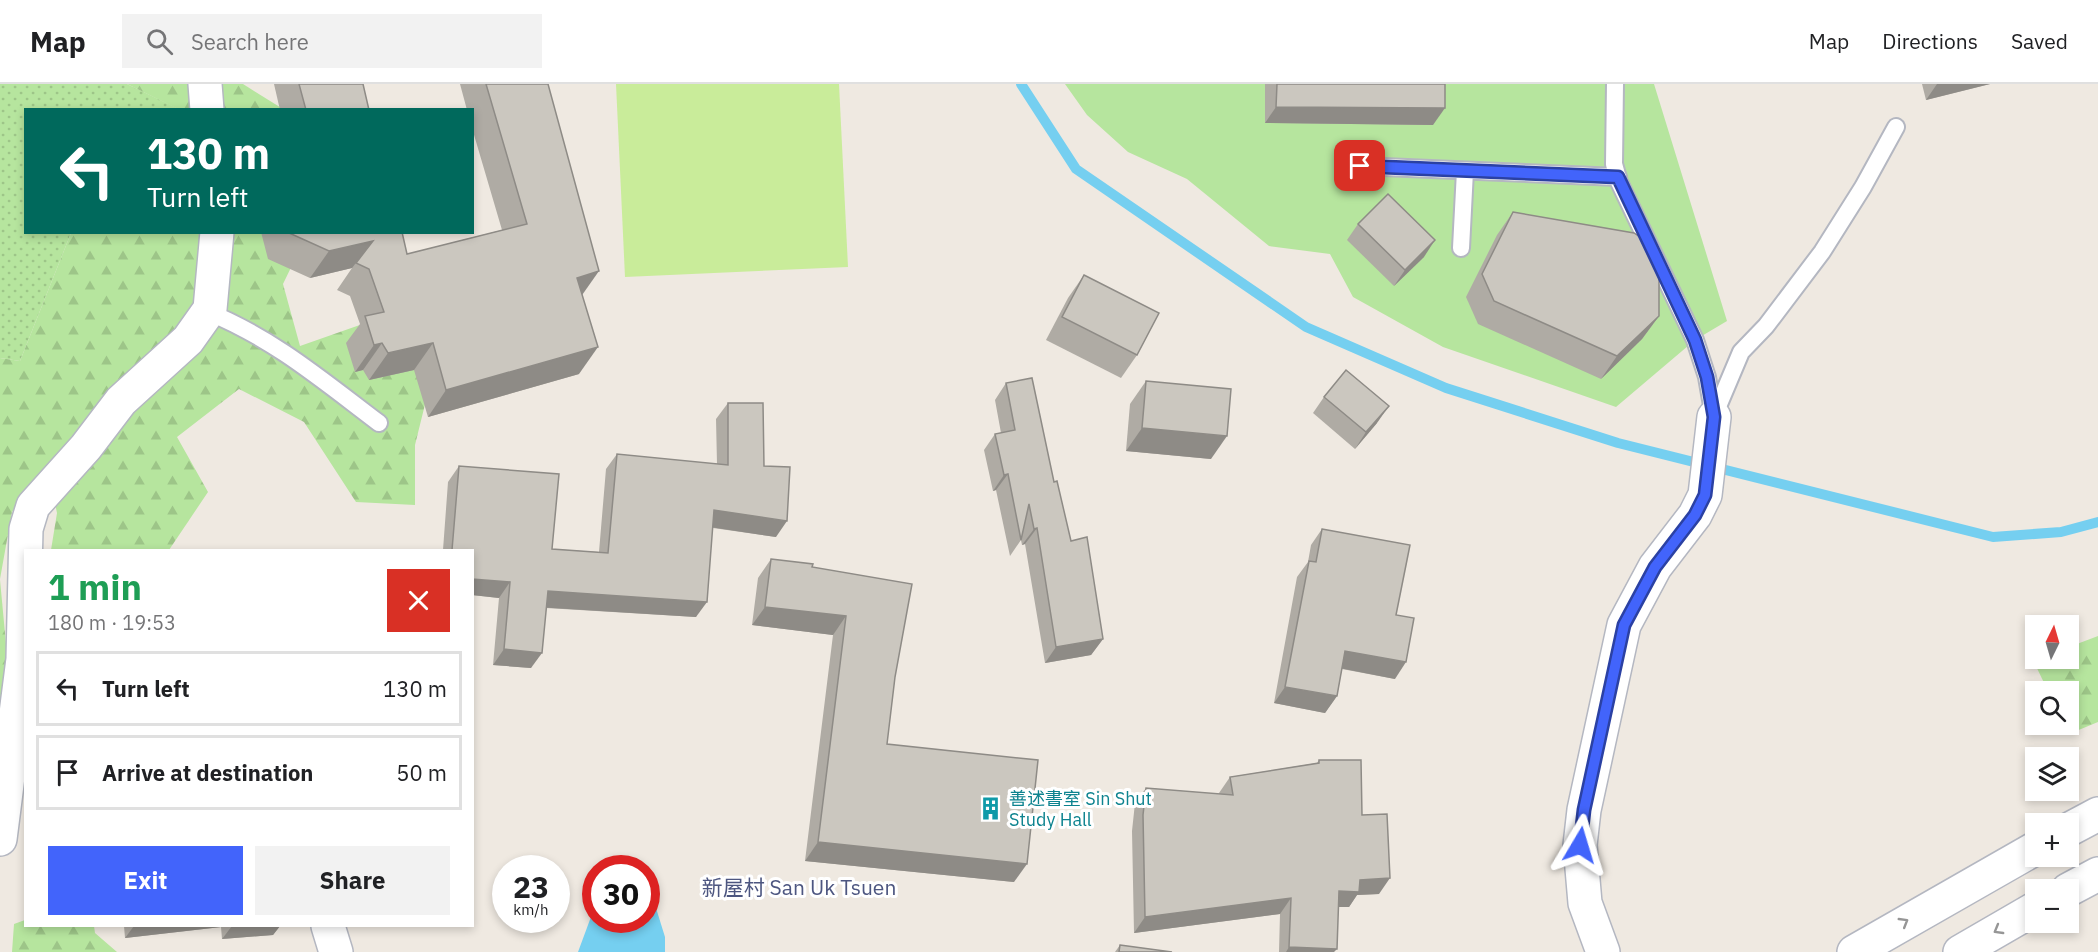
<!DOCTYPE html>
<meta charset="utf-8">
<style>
:root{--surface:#fff;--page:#f2f2f2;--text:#202124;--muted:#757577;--line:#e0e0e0;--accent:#4264fb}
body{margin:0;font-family:"IBM Plex Sans","Noto Sans SC",sans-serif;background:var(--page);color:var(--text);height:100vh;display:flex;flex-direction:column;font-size:22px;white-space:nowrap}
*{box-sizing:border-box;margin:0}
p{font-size:20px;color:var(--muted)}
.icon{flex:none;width:33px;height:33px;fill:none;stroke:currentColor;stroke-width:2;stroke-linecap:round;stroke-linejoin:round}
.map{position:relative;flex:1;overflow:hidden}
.sheet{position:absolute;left:24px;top:465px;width:450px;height:378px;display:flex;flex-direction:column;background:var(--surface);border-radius:0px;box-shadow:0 3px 9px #0003}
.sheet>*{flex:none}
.hud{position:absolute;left:24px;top:24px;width:450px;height:126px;border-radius:0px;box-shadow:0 3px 9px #0003;background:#00695c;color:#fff;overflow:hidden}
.needle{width:39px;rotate:5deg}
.tools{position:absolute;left:2025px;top:531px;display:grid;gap:12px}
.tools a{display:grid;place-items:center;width:54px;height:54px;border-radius:0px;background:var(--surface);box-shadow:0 3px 9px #0003;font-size:30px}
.speed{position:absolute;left:492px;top:771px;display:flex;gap:12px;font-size:30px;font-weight:700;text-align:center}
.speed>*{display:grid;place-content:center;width:78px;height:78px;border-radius:50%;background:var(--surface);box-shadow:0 3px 9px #0003;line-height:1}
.speed small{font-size:15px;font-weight:400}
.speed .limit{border:9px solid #d22;background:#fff;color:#111}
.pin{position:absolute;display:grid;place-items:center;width:51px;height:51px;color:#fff;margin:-26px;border-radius:12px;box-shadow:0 3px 9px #0006}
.me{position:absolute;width:66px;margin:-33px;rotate:7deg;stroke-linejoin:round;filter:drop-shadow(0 0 4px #0008)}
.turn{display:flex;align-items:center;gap:21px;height:126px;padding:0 24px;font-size:27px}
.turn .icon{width:78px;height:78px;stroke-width:2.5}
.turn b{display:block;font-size:42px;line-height:51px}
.round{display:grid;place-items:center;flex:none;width:63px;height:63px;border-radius:0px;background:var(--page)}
.summary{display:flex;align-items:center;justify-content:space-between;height:102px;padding:0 24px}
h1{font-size:36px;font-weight:700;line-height:45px;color:#1e9e55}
.cta{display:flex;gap:12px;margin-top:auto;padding:12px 24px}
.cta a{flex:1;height:69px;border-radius:0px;background:var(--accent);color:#fff;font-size:24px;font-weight:700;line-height:69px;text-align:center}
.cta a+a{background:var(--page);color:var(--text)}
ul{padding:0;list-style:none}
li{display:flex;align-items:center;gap:18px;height:75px;margin:0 12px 9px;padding:0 12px;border:3px solid var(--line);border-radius:0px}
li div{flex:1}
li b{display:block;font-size:22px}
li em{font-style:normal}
header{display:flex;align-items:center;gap:36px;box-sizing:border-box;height:84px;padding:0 30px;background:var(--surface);border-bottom:2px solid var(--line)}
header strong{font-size:28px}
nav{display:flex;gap:33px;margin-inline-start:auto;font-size:21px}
.search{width:420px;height:54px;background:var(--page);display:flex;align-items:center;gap:15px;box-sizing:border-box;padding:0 21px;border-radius:0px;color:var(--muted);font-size:22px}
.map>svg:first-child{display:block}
.grass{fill:url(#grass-dots)}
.forest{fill:url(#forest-firs)}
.park{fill:#b6e59e}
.pitch{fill:#c9ec9a}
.water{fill:#75cff0}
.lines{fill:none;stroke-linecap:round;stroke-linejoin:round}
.stream{stroke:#75cff0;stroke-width:10}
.service-casing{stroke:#b4b7c1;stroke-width:20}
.minor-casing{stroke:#b4b7c1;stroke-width:36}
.secondary-casing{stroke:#b4b7c1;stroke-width:36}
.service{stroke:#fff;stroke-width:16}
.minor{stroke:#fff;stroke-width:33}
.secondary{stroke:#fff;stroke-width:33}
.wall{fill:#afaba4}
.shaded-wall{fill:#8e8b86}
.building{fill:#cbc7bf;stroke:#8e8b86;stroke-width:1.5}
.oneway{stroke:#969696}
.route-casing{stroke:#2b41a3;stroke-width:15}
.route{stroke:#4264fb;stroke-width:10}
.labels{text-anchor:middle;stroke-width:6;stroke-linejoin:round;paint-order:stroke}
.culture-label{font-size:18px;fill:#0d838f;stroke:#fff;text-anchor:start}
.quarter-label{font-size:21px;fill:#4d5680;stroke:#fff}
</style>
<header>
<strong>Map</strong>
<div class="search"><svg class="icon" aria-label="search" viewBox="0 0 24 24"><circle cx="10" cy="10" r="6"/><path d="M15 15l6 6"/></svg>Search here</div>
<nav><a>Map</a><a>Directions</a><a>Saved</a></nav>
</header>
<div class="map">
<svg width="2098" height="868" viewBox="0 0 2098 868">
<defs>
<pattern id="grass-dots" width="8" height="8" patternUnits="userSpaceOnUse" patternTransform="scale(1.5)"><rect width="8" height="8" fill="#b6e59e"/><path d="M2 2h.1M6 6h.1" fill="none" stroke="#9dc588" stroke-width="1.8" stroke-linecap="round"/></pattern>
<pattern id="forest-firs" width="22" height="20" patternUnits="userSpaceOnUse" patternTransform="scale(1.5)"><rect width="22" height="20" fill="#b6e59e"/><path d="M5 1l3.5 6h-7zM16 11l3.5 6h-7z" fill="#9dc588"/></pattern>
</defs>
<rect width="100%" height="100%" fill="#efe9e1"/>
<polygon class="grass" points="0,0 127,0 179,25 26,26 26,148 71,149 20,277 0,274"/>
<g class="forest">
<polygon points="127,0 243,0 283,25 178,25"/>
<polygon points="71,149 298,149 299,167 283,200 300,262 411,223 431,296 415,361 415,421 356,418 304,338 239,305 177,353 208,408 169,466 51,466 57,429 47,381 12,428 0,495 0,274 20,277"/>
<polygon points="0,496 10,602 0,667"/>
<polygon points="2098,552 2098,638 2069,650 2064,641 2068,640 2068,608 2048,607 2033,576 2068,574 2069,563"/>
<polygon points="25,836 26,842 94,842 95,849 117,868 12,868 14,840"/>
</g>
<polygon class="park" points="1065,0 1654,0 1727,237 1695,256 1616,323 1443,263 1353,213 1330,170 1269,162 1187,95 1128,68 1087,31"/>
<polygon class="pitch" points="616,0 839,0 848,183 625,193"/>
<polygon class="water" points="647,795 665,853 665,868 578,868 595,822 596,836 646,836"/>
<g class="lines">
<polyline class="stream" points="1021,0 1076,85 1306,243 1446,304 1618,359 1993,453 2061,448 2098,438"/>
<defs>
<g id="service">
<polyline points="1615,0 1614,80 1619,98 1695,256 1707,293 1714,333"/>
<polyline points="1360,82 1618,93"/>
<polyline points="1461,164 1465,87"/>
<path d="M208 228C274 255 322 296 379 339"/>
<polyline points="1714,332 1741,268 1766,242 1822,168 1863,103 1896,43"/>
</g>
<g id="minor">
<polyline points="205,0 207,26"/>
<polyline points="0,755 23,575 26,445 33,422 86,363 121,317 188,256 210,225 217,148"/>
<polyline points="328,842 336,868"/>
<polyline points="1603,868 1585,819 1580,761 1584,726 1624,541 1655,483 1695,431 1705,411 1714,333"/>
</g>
<g id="secondary">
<polyline points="2068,746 2098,730"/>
<polyline points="2068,806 2098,790"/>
<polyline points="1854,868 2036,764"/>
<polyline points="1960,868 2036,824"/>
</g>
</defs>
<use href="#service" class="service-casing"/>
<use href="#minor" class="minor-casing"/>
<use href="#secondary" class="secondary-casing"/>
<use href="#service" class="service"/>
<use href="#minor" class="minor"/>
<use href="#secondary" class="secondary"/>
</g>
<g class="wall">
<polygon points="274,0 363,0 369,26 280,26"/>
<polygon points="460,0 548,0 582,211 579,290 428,333 414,286 369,296 363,286 355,288 346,259 360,240 350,212 337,206 352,184 310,194 268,175 261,148 402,148 407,170 502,146 472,44 472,26 467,26"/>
<polygon points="1265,0 1445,0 1433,41 1265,39"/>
<polygon points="1922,0 1990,0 1926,16"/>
<polygon points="1513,128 1659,232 1642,255 1601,295 1478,240 1466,213 1497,151"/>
<polygon points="1358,140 1424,173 1394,202 1347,156"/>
<polygon points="1084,191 1137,271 1121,294 1046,256 1068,214"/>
<polygon points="1146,297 1211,375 1126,367 1130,320"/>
<polygon points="1006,299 1054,398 1071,457 1103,555 1091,571 1045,579 1025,460 1022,461 1021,456 1010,472 996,406 993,407 984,366 995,350 1001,349 995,316"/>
<polygon points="1324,313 1377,339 1355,365 1313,329"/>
<polygon points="728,319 764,382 776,453 713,444 696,533 546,524 531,584 493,581 499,514 472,511 472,466 443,466 448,398 459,382 552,465 599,468 606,385 617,370 717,380 716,335"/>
<polygon points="1322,445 1396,531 1395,595 1342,585 1337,612 1325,629 1274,619 1297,493 1308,478 1311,461"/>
<polygon points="771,475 812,483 895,593 887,660 1014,798 805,777 833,551 752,541 758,494"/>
<polygon points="1319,676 1362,731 1379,810 1357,811 1349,823 1339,823 1334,868 1279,868 1280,830 1134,849 1132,747 1135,719 1146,704 1219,710 1219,709 1230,693 1317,679"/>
<polygon points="124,842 280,842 273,851 222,855 221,843 125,854"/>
<polygon points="1120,861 1172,868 1115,868"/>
</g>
<g class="shaded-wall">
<polygon points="1937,0 1990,0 1926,16"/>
<polygon points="1276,23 1445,24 1433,41 1265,39"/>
<polygon points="1435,156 1424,173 1394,202 1405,186"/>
<polygon points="373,157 352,184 310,194 329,167"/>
<polygon points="599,187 580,214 577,194"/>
<polygon points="1659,232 1642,255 1601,295 1617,272"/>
<polygon points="382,259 363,286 355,288 374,261"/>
<polygon points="433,259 414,286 369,296 388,269"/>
<polygon points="598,263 579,290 428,333 446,306"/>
<polygon points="1389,322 1377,339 1355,365 1366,348"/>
<polygon points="1142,344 1227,352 1211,375 1126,367"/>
<polygon points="1008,390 996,406 993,407 1004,391"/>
<polygon points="714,426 787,437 776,453 703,442"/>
<polygon points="1037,444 1025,460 1022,461 1034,445"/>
<polygon points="472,495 510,498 499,514 472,511"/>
<polygon points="548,507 707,518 696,533 536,523"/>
<polygon points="765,523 846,532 833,551 752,541"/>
<polygon points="1103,555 1091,571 1045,579 1056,563"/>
<polygon points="504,565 542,569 531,584 493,581"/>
<polygon points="1345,567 1406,578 1395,595 1334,583"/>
<polygon points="1285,603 1337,612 1325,629 1274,619"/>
<polygon points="818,758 1027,780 1014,798 805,777"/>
<polygon points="1390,794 1379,810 1357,811 1349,823 1328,823 1339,807 1360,796"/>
<polygon points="1291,814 1280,830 1134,849 1145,833"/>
<polygon points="134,842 222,842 221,843 125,854"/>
<polygon points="232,842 280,842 273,851 222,855"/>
<polygon points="1289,863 1337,865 1334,868 1286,868"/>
</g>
<g class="building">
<polygon points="299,0 363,0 369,26 306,26"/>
<polygon points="486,0 548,0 599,187 577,194 598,263 446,306 433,259 388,269 382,259 374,261 365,232 384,228 369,185 356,179 373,157 329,167 287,148 402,148 407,170 527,140"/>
<polygon points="1277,0 1445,0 1445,24 1276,23"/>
<polygon points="1388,110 1435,156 1405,186 1358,140"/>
<polygon points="1513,128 1634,149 1659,166 1659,232 1617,272 1494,217 1482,190"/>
<polygon points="1084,191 1159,229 1137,271 1062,233"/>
<polygon points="1346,286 1389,322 1366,348 1324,313"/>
<polygon points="1032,294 1054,398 1057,397 1071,457 1087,453 1103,555 1056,563 1037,444 1034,445 1029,420 1021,456 1008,390 1004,391 995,350 1015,346 1006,299"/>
<polygon points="1146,297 1231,305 1227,352 1142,344"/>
<polygon points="728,319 763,319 764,382 790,383 787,437 714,426 707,518 548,507 542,569 504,565 510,498 472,495 472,466 452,466 459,382 559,390 552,465 608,469 617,370 728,381"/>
<polygon points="1322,445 1410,461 1396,531 1414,534 1406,578 1345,567 1337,612 1285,603 1309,477 1316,478"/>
<polygon points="771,475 813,480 812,483 912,500 895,593 887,660 1038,676 1027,780 818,758 846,532 765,523"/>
<polygon points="1319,676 1361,676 1362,731 1387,730 1390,794 1360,796 1359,808 1339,807 1337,865 1289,863 1291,814 1145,833 1143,731 1146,704 1233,711 1230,693 1319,679"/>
<polygon points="1120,861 1172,868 1119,868"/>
</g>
<defs><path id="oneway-chevron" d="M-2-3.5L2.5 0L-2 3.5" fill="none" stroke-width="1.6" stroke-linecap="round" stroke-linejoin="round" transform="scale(1.5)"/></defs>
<g class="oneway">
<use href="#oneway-chevron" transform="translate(1904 838) rotate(-31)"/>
<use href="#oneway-chevron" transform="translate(1998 846) rotate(150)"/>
</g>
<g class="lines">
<defs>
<polyline id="route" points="1360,82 1618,93 1695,256 1707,293 1714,333 1705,411 1695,431 1655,483 1624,541 1584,726 1580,761"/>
</defs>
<use href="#route" class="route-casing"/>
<use href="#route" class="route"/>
</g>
<defs>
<symbol id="building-bare" viewBox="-9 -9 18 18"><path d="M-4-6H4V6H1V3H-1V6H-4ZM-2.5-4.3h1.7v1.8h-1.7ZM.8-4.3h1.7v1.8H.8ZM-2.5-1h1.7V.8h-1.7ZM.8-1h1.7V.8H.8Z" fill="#0f9aa8" stroke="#fff" stroke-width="2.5" paint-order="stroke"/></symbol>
</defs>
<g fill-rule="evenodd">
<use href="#building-bare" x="974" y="708" width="33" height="33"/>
</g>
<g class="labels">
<g class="culture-label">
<text x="1009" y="721">善述書室 Sin Shut<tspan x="1009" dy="21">Study Hall</tspan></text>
</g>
<g class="quarter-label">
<text x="799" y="811">新屋村 San Uk Tsuen</text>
</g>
</g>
</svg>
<div class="tools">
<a><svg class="needle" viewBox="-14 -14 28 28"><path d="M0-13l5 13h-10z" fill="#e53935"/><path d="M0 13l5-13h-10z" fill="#757577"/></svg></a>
<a><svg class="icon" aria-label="search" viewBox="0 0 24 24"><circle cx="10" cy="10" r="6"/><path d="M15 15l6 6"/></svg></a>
<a><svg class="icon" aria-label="layers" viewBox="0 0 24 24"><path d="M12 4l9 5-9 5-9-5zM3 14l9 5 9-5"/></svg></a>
<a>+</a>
<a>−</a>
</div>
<div class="speed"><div>23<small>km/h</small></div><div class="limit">30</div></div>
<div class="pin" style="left:1360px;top:82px;background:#d93025"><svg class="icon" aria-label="arrive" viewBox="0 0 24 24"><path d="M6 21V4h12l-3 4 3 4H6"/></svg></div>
<svg class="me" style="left:1580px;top:761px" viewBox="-20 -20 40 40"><path d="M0-17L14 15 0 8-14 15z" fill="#4264fb" stroke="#fff" stroke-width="4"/></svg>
<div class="hud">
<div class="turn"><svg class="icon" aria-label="left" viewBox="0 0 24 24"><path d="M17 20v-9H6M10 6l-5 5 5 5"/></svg><div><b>130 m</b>Turn left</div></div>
</div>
<section class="sheet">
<div class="summary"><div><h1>1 min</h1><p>180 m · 19:53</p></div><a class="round" style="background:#d93025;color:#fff"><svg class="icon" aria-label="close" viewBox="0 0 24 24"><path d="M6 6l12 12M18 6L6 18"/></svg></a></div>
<ul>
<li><svg class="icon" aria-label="left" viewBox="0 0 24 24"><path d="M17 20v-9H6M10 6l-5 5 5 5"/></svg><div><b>Turn left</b></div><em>130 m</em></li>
<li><svg class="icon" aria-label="arrive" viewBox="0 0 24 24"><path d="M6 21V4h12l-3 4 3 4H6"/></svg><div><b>Arrive at destination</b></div><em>50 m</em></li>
</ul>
<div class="cta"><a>Exit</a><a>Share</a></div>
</section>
</div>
